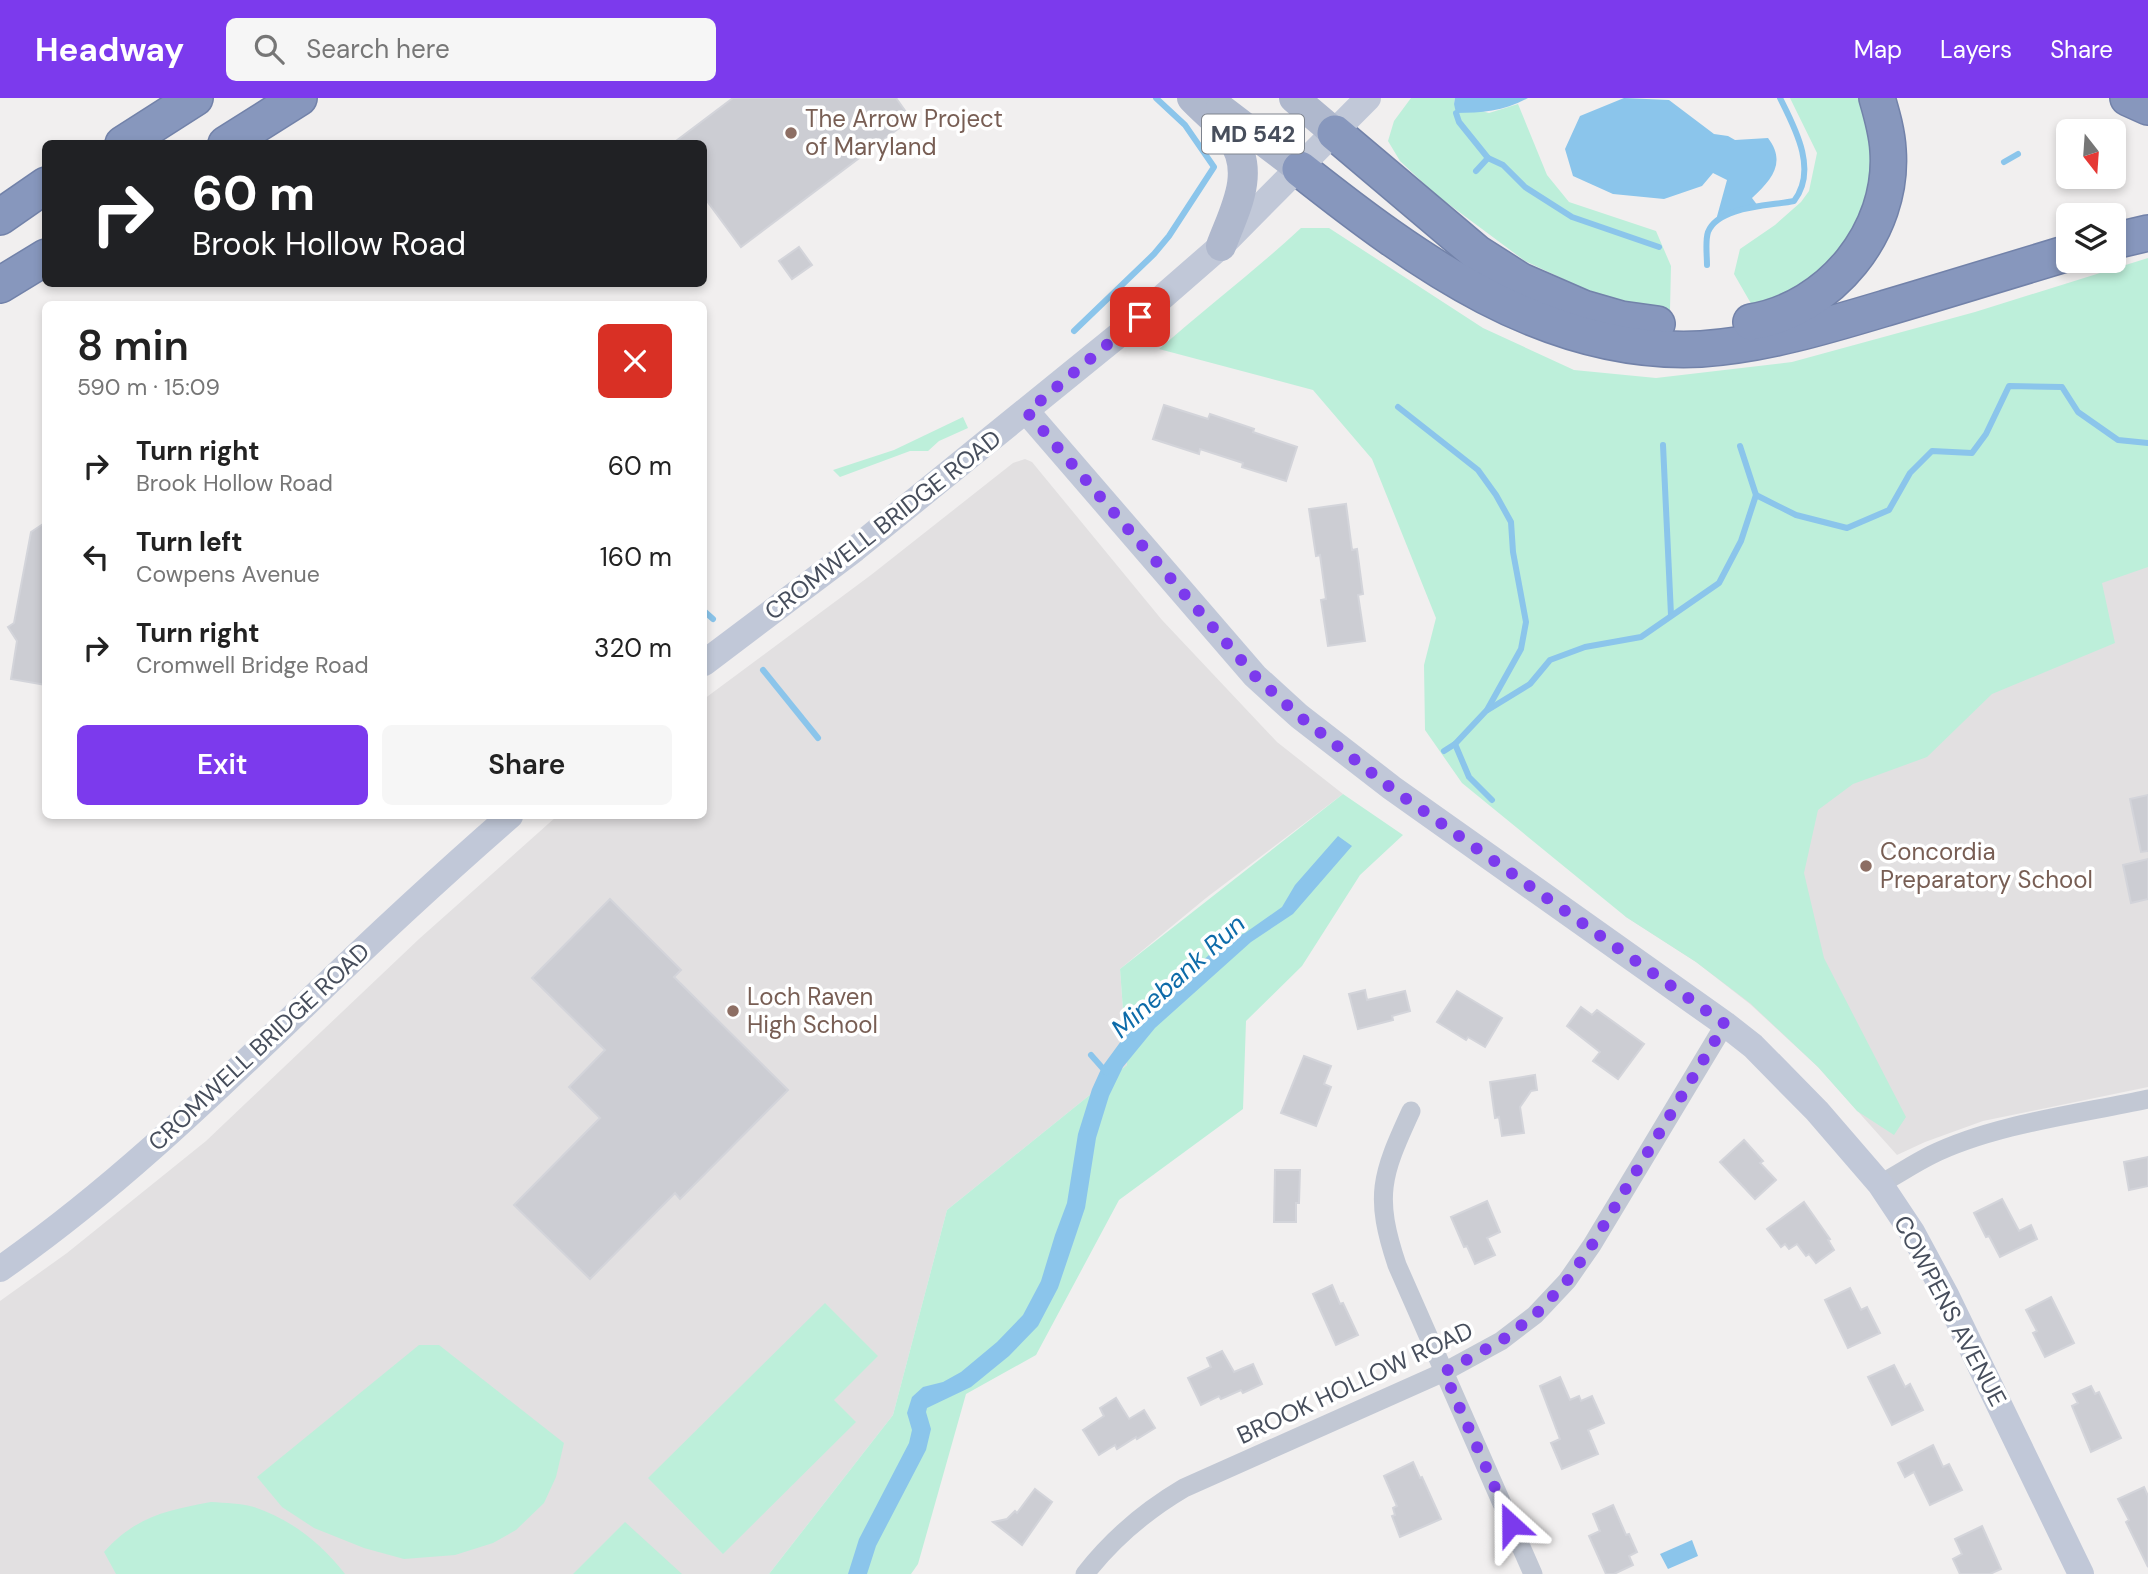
<!DOCTYPE html>
<meta charset="utf-8">
<style>
:root{--surface:#fff;--page:#f6f6f6;--text:#222;--muted:#767676;--accent:#7c3aed}
body{margin:0;font-family:"DM Sans",sans-serif;background:var(--page);color:var(--text);height:100vh;display:flex;flex-direction:column;font-size:26px;white-space:nowrap}
*{box-sizing:border-box;margin:0}
p{font-size:23px;color:var(--muted)}
.icon{flex:none;width:38px;height:38px;fill:none;stroke:currentColor;stroke-width:2;stroke-linecap:round;stroke-linejoin:round}
.map{position:relative;flex:1;overflow:hidden}
.details{position:absolute;left:42px;top:203px;width:665px;height:518px;display:flex;flex-direction:column;background:var(--surface);border-radius:10px;box-shadow:0 4px 10px #0003}
.details>*{flex:none}
.top-card{position:absolute;left:42px;top:42px;width:665px;height:147px;border-radius:10px;box-shadow:0 4px 10px #0003;background:#202124;color:#fff;overflow:hidden}
.needle{width:46px;rotate:163deg}
.controls{position:absolute;left:2056px;top:21px;display:grid;gap:14px}
.controls a{display:grid;place-items:center;width:70px;height:70px;border-radius:10px;background:var(--surface);box-shadow:0 4px 10px #0003;font-size:35px}
.pin{position:absolute;display:grid;place-items:center;width:60px;height:60px;color:#fff;margin:-30px;border-radius:14px;box-shadow:0 4px 10px #0006}
.me{position:absolute;width:77px;margin:-38px;rotate:336deg;stroke-linejoin:round;filter:drop-shadow(0 0 5px #0008)}
.turn{display:flex;align-items:center;gap:24px;height:147px;padding:0 35px;font-size:32px}
.turn .icon{width:91px;height:91px;stroke-width:2.5}
.turn b{display:block;font-size:49px;line-height:60px}
.round{display:grid;place-items:center;flex:none;width:74px;height:74px;border-radius:10px;background:var(--page)}
.head{display:flex;align-items:center;justify-content:space-between;height:119px;padding:0 35px}
h1{font-size:42px;font-weight:600;line-height:52px}
.action{display:flex;gap:14px;margin-top:auto;padding:14px 35px}
.action a{flex:1;height:80px;border-radius:10px;background:var(--accent);color:#fff;font-size:28px;font-weight:600;line-height:80px;text-align:center}
.action a+a{background:var(--page);color:var(--text)}
ul{padding:0;list-style:none}
li{display:flex;align-items:center;gap:21px;height:91px;padding:0 35px}
li div{flex:1}
li b{display:block;font-size:26px}
li em{font-style:normal}
header{display:flex;align-items:center;gap:42px;box-sizing:border-box;height:98px;padding:0 35px;background:var(--accent);color:#fff}
header strong{font-size:33px}
nav{display:flex;gap:38px;margin-inline-start:auto;font-size:24px}
.search{width:490px;height:63px;background:var(--page);display:flex;align-items:center;gap:18px;box-sizing:border-box;padding:0 24px;border-radius:10px;color:var(--muted);font-size:26px}
.map>svg:first-child{display:block}
.education{fill:#e2e0e1}
.green{fill:#bdefda}
.water{fill:#8bc5eb}
.lines{fill:none;stroke-linecap:round;stroke-linejoin:round}
.stream{stroke:#8bc5eb;stroke-width:6}
.building{fill:#cccdd3;stroke:#d3d4da;stroke-width:2}
.highway-casing{stroke:#7282a9;stroke-width:38}
.street{stroke:#c2c8d4;stroke-width:19}
.secondary{stroke:#c1c8d8;stroke-width:26}
.primary{stroke:#afb8cd;stroke-width:30}
.highway{stroke:#8797bd;stroke-width:35}
.route{stroke:#7c3aed;stroke-width:12;stroke-dasharray:0 21.6}
.education-dot{fill:#8d6e63;stroke:#fff;stroke-width:2.5}
.labels{text-anchor:middle;stroke-width:7;stroke-linejoin:round;paint-order:stroke}
.shield{fill:#fff;stroke:#7e838d;stroke-width:2}
.shield-label{font-size:23px;font-weight:bold;fill:#474e5c}
.education-label{font-size:24px;fill:#785e54;stroke:#fff;text-anchor:start}
.street-label{font-size:24px;fill:#474e5c;stroke:#fff}
.water-label{font-size:26px;font-style:italic;fill:#0d6ba9;stroke:#fff}
</style>
<header>
<strong>Headway</strong>
<div class="search"><svg class="icon" aria-label="search" viewBox="0 0 24 24"><circle cx="10" cy="10" r="6"/><path d="M15 15l6 6"/></svg>Search here</div>
<nav><a>Map</a><a>Layers</a><a>Share</a></nav>
</header>
<div class="map">
<svg width="2148" height="1476" viewBox="0 0 2148 1476">
<rect width="100%" height="100%" fill="#f1efef"/>
<g class="education">
<polygon points="1025,361 1032,364 1162,522 1277,644 1343,696 1206,800 1120,871 1127,967 947,1112 893,1317 769,1476 0,1476 0,1203 67,1155 206,1043 419,841 557,718 704,718 704,601 871,477 1013,365"/>
<polygon points="2148,452 2148,989 1983,1023 1925,1044 1897,1057 1818,969 1750,906 1696,864 1626,819 1540,718"/>
</g>
<g class="green">
<polygon points="1411,0 1455,0 1454,6 1489,15 1518,6 1547,77 1569,104 1656,133 1671,168 1670,212 1638,209 1591,194 1525,163 1435,96 1400,63 1388,43 1394,23"/>
<path d="M1790 0H1858C1862 12 1868 24 1870 36 1878 78 1860 140 1829 170 1810 189 1779 201 1753 209L1734 176 1740 151 1775 127 1801 104 1809 93 1817 55Z"/>
<path d="M1301 130H1329L1483 230 1574 272 1656 280 1792 264 1975 214 2148 160V469L2102 485 2115 545 1992 596 1927 659 1853 686 1818 712 1804 775 1824 860 1906 1019 1894 1037 1857 1013 1818 969 1750 905 1696 864 1626 819 1462 685 1425 632 1424 567 1436 520 1372 361 1313 292 1159 251C1206 210 1256 172 1301 130Z"/>
<polygon points="963,319 968,330 939,343 928,353 910,353 840,379 833,372 894,352"/>
<polygon points="1343,696 1403,737 1360,777 1302,868 1246,923 1243,1011 1119,1102 1036,1257 966,1296 918,1466 911,1476 769,1476 893,1317 947,1112 1127,967 1120,871"/>
<polygon points="825,1205 878,1258 834,1302 856,1324 723,1456 648,1380"/>
<polygon points="419,1247 439,1247 564,1345 556,1379 544,1405 516,1432 493,1445 455,1457 404,1461 364,1450 314,1430 282,1409 257,1379"/>
<path d="M211 1404C225 1405 241 1405 254 1409 292 1422 321 1445 345 1476H116L104 1454C135 1419 167 1412 211 1404Z"/>
<polygon points="625,1424 682,1476 573,1476"/>
</g>
<g class="water">
<path d="M1455 0H1528C1505 13 1482 15 1456 15L1454 6Z"/>
<path d="M1624 0 1669 2 1714 36 1728 38 1735 42 1768 40C1787 65 1771 82 1752 100L1758 108 1716 122 1727 82 1713 75 1702 88 1664 101 1613 96 1573 78 1565 51 1580 18Z"/>
<polygon points="1338,738 1352,748 1293,816 1251,844 1155,930 1123,969 1109,998 1096,1040 1085,1110 1058,1190 1038,1228 1009,1258 971,1289 927,1310 926,1314 931,1331 926,1352 876,1448 867,1476 848,1476 859,1441 909,1345 912,1332 907,1315 912,1299 923,1289 943,1284 961,1274 997,1244 1023,1217 1041,1183 1055,1137 1067,1105 1078,1036 1092,991 1102,969 1135,924 1209,857 1221,846 1245,835 1282,809 1295,787"/>
<polygon points="1692,1442 1698,1458 1668,1471 1660,1456"/>
</g>
<g class="lines">
<g class="stream">
<polyline points="1456,15 1459,24 1488,60 1503,67 1525,89 1572,119 1659,149"/>
<polyline points="2004,64 2018,56"/>
<polyline points="1476,73 1488,60"/>
<path d="M1707 167C1707 157 1705 143 1708 134 1718 108 1770 108 1794 103 1818 72 1795 30 1780 0"/>
<polyline points="1074,233 1154,156 1169,138 1214,69 1185,27 1156,0"/>
<polyline points="1398,309 1478,372 1496,397 1511,424 1513,454 1526,524 1521,551 1487,612"/>
<polyline points="1663,347 1671,517"/>
<polyline points="1740,348 1756,397"/>
<polyline points="704,513 713,521"/>
<polyline points="763,572 818,640"/>
<polyline points="1455,646 1469,679 1492,702"/>
<polyline points="1444,653 1455,646 1486,613 1530,586 1550,562 1585,549 1641,539 1719,485 1741,443 1756,397 1796,417 1847,430 1889,412 1910,375 1932,353 1972,355 1986,336 2009,288 2062,289 2078,314 2118,342 2148,345"/>
<polyline points="1091,957 1106,974"/>
</g>
</g>
<g class="building">
<polygon points="733,0 896,0 911,21 741,149 704,99 704,46 672,46"/>
<polygon points="799,149 812,167 792,181 779,163"/>
<polygon points="1164,307 1208,321 1210,316 1254,331 1253,334 1297,349 1286,383 1242,369 1243,365 1200,351 1199,356 1153,341"/>
<polygon points="1346,406 1352,452 1357,451 1363,496 1358,497 1365,543 1328,548 1321,502 1326,501 1320,457 1316,458 1309,411"/>
<polygon points="46,424 46,587 11,581 17,543 8,529 14,525 31,434"/>
<polygon points="2148,697 2148,753 2141,754 2130,701"/>
<polygon points="2148,761 2148,801 2131,805 2123,767"/>
<polygon points="610,801 681,872 674,879 788,992 680,1101 675,1095 590,1181 514,1107 600,1020 569,989 605,952 532,880"/>
<polygon points="1365,892 1367,902 1405,893 1410,913 1392,918 1393,922 1358,931 1349,896"/>
<polygon points="1457,893 1502,920 1485,949 1468,939 1466,942 1437,924"/>
<polygon points="1581,909 1592,917 1597,912 1644,946 1618,981 1593,963 1600,954 1567,928"/>
<polygon points="1304,958 1331,968 1324,986 1331,989 1316,1028 1281,1015"/>
<polygon points="1535,977 1537,992 1531,993 1520,1009 1524,1035 1502,1038 1499,1019 1495,1020 1490,984"/>
<polygon points="1744,1042 1763,1063 1760,1065 1776,1082 1755,1101 1720,1064"/>
<polygon points="2148,1059 2148,1088 2129,1092 2124,1064"/>
<polygon points="1275,1072 1300,1072 1299,1105 1296,1105 1296,1124 1274,1124"/>
<polygon points="2002,1101 2019,1133 2031,1127 2037,1141 2000,1159 1989,1138 1986,1139 1974,1115"/>
<polygon points="1487,1103 1500,1134 1487,1140 1495,1157 1475,1166 1467,1148 1464,1149 1451,1119"/>
<polygon points="1804,1104 1830,1141 1828,1142 1834,1152 1816,1165 1809,1156 1806,1158 1797,1146 1789,1151 1785,1146 1781,1149 1767,1131"/>
<polygon points="1332,1187 1340,1206 1343,1205 1358,1237 1336,1247 1313,1196"/>
<polygon points="1850,1190 1861,1212 1867,1209 1880,1235 1848,1250 1825,1202"/>
<polygon points="2051,1199 2074,1245 2045,1259 2033,1235 2037,1233 2026,1212"/>
<polygon points="1222,1253 1234,1274 1253,1266 1262,1286 1243,1295 1241,1292 1221,1301 1219,1298 1201,1307 1188,1280 1211,1269 1207,1260"/>
<polygon points="1894,1267 1905,1289 1910,1286 1923,1312 1892,1327 1868,1279"/>
<polygon points="1560,1279 1570,1302 1579,1298 1581,1303 1592,1298 1604,1325 1588,1332 1598,1356 1562,1371 1551,1345 1560,1341 1540,1288"/>
<polygon points="2091,1288 2095,1296 2099,1294 2121,1340 2091,1354 2072,1308 2078,1305 2073,1296"/>
<polygon points="1116,1300 1129,1321 1144,1312 1155,1330 1137,1341 1136,1339 1117,1351 1115,1347 1099,1357 1083,1332 1104,1318 1100,1310"/>
<polygon points="1933,1347 1943,1369 1949,1366 1962,1392 1930,1407 1914,1374 1905,1379 1898,1365"/>
<polygon points="1413,1364 1420,1380 1422,1379 1441,1421 1400,1439 1392,1418 1395,1417 1393,1410 1397,1408 1384,1378"/>
<polygon points="2144,1389 2148,1398 2148,1469 2126,1424 2129,1422 2118,1401"/>
<polygon points="1035,1391 1052,1404 1022,1447 993,1424 1007,1421 1015,1413 1017,1415"/>
<polygon points="1613,1407 1626,1437 1629,1436 1637,1454 1629,1458 1633,1467 1614,1476 1606,1476 1589,1438 1600,1433 1593,1416"/>
<polygon points="1982,1428 2001,1471 1990,1476 1960,1476 1953,1461 1962,1456 1955,1441"/>
</g>
<g class="lines">
<defs>
<g id="highway">
<polyline points="2128,0 2148,9"/>
<polyline points="1335,35 1477,155 1521,183 1583,210 1621,221 1657,226"/>
<polyline points="123,46 195,0"/>
<polyline points="226,46 299,0"/>
<path d="M1300 71C1415 162 1546 259 1701 251 1763 247 1826 228 1886 210 1947 192 2008 173 2068 155"/>
<polyline points="0,119 46,87"/>
<polyline points="2114,143 2148,135"/>
<polyline points="0,187 46,159"/>
<path d="M1751 224C1830 211 1894 134 1888 52 1887 34 1882 17 1877 0"/>
</g>
</defs>
<use href="#highway" class="highway-casing"/>
<g class="street">
<path d="M1411 1013C1381 1078 1374 1098 1397 1167L1533 1476"/>
<path d="M1880 1086C1897 1077 1913 1066 1931 1057 1994 1026 2079 1016 2148 1001"/>
<path d="M1085 1476C1113 1440 1145 1413 1184 1390L1444 1274 1501 1243 1535 1217 1567 1183 1592 1147 1725 926"/>
</g>
<g class="secondary">
<polyline points="1027,314 1255,578 1299,618 1392,690 1725,926 1753,948 1817,1013 1880,1086 1912,1134 1946,1197 2081,1476"/>
<polyline points="704,565 855,451 1120,236 1221,148 1368,0"/>
<path d="M0 1171C111 1094 207 1001 304 908 371 843 440 779 510 718"/>
</g>
<g class="primary">
<path d="M1192 0C1204 13 1220 25 1231 39 1257 74 1234 113 1221 148"/>
<polyline points="1294,0 1335,35"/>
<polyline points="1221,11 1300,71"/>
</g>
<use href="#highway" class="highway"/>
</g>
<g class="lines">
<polyline class="route" points="1140,219 1027,314 1255,578 1299,618 1391,690 1725,926 1592,1147 1567,1183 1535,1217 1501,1243 1444,1274 1511,1426"/>
</g>
<g class="education-dot">
<circle cx="791" cy="35" r="7"/>
<circle cx="1866" cy="768" r="7"/>
<circle cx="733" cy="913" r="7"/>
</g>
<g class="labels">
<rect class="shield" x="1202" y="16.5" width="102" height="39" rx="5"/>
<g class="shield-label">
<text x="1253" y="44">MD 542</text>
</g>
<g class="education-label">
<text x="805" y="29">The Arrow Project<tspan x="805" dy="28">of Maryland</tspan></text>
<text x="1880" y="762">Concordia<tspan x="1880" dy="28">Preparatory School</tspan></text>
<text x="747" y="907">Loch Raven<tspan x="747" dy="28">High School</tspan></text>
</g>
<g class="street-label">
<text transform="translate(883 427) rotate(-38)" y="8">CROMWELL BRIDGE ROAD</text>
<text transform="translate(259 949) rotate(-43)" y="8">CROMWELL BRIDGE ROAD</text>
<text transform="translate(1950 1213) rotate(62)" y="8">COWPENS AVENUE</text>
<text transform="translate(1355 1285) rotate(-25)" y="8">BROOK HOLLOW ROAD</text>
</g>
<g class="water-label">
<text transform="translate(1178 878) rotate(-42)" y="9">Minebank Run</text>
</g>
</g>
</svg>
<div class="controls">
<a><svg class="needle" viewBox="-14 -14 28 28"><path d="M0-13l5 13h-10z" fill="#e53935"/><path d="M0 13l5-13h-10z" fill="#767676"/></svg></a>
<a><svg class="icon" aria-label="layers" viewBox="0 0 24 24"><path d="M12 4l9 5-9 5-9-5zM3 14l9 5 9-5"/></svg></a>
</div>
<div class="pin" style="left:1140px;top:219px;background:#d93025"><svg class="icon" aria-label="arrive" viewBox="0 0 24 24"><path d="M6 21V4h12l-3 4 3 4H6"/></svg></div>
<svg class="me" style="left:1511px;top:1426px" viewBox="-20 -20 40 40"><path d="M0-17L14 15 0 8-14 15z" fill="#7c3aed" stroke="#fff" stroke-width="4"/></svg>
<div class="top-card">
<div class="turn"><svg class="icon" aria-label="right" viewBox="0 0 24 24"><path d="M7 20v-9h11M14 6l5 5-5 5"/></svg><div><b>60 m</b>Brook Hollow Road</div></div>
</div>
<section class="details">
<div class="head"><div><h1>8 min</h1><p>590 m · 15:09</p></div><a class="round" style="background:#d93025;color:#fff"><svg class="icon" aria-label="close" viewBox="0 0 24 24"><path d="M6 6l12 12M18 6L6 18"/></svg></a></div>
<ul>
<li><svg class="icon" aria-label="right" viewBox="0 0 24 24"><path d="M7 20v-9h11M14 6l5 5-5 5"/></svg><div><b>Turn right</b><p>Brook Hollow Road</p></div><em>60 m</em></li>
<li><svg class="icon" aria-label="left" viewBox="0 0 24 24"><path d="M17 20v-9H6M10 6l-5 5 5 5"/></svg><div><b>Turn left</b><p>Cowpens Avenue</p></div><em>160 m</em></li>
<li><svg class="icon" aria-label="right" viewBox="0 0 24 24"><path d="M7 20v-9h11M14 6l5 5-5 5"/></svg><div><b>Turn right</b><p>Cromwell Bridge Road</p></div><em>320 m</em></li>
</ul>
<div class="action"><a>Exit</a><a>Share</a></div>
</section>
</div>
